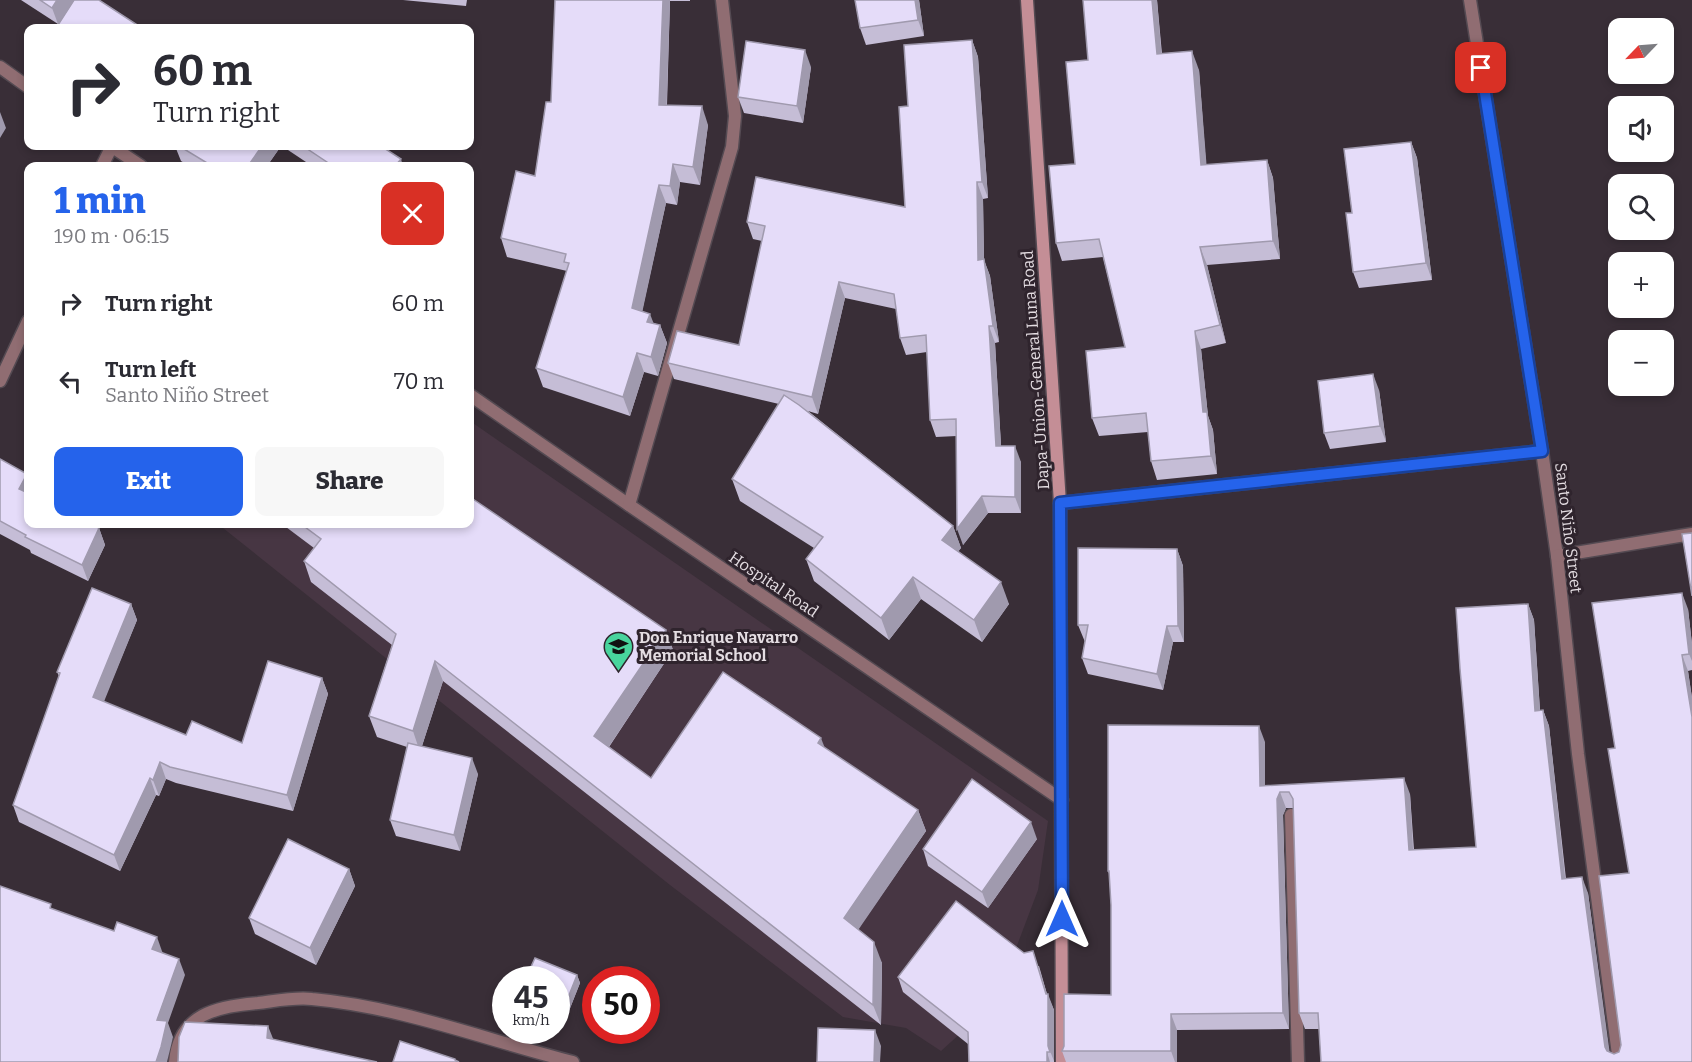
<!DOCTYPE html>
<meta charset="utf-8">
<style>
:root{--surface:#fff;--page:#f7f7f7;--text:#2b2b33;--muted:#7c7c81;--accent:#2563eb}
body{margin:0;font-family:Bitter,serif;background:var(--page);color:var(--text);height:100vh;display:flex;flex-direction:column;font-size:22px;white-space:nowrap}
*{box-sizing:border-box;margin:0}
p{font-size:20px;color:var(--muted)}
.icon{flex:none;width:33px;height:33px;fill:none;stroke:currentColor;stroke-width:2;stroke-linecap:round;stroke-linejoin:round}
.map{position:relative;flex:1;overflow:hidden}
.drawer{position:absolute;left:24px;top:162px;width:450px;height:366px;display:flex;flex-direction:column;background:var(--surface);border-radius:12px;box-shadow:0 3px 9px #0003}
.drawer>*{flex:none}
.guide{position:absolute;left:24px;top:24px;width:450px;height:126px;border-radius:12px;box-shadow:0 3px 9px #0003;background:#fff;color:var(--text);overflow:hidden}
.needle{width:39px;rotate:245deg}
.tools{position:absolute;left:1608px;top:18px;display:grid;gap:12px}
.tools a{display:grid;place-items:center;width:66px;height:66px;border-radius:12px;background:var(--surface);box-shadow:0 3px 9px #0003;font-size:30px}
.speed{position:absolute;left:492px;top:966px;display:flex;gap:12px;font-size:30px;font-weight:700;text-align:center}
.speed>*{display:grid;place-content:center;width:78px;height:78px;border-radius:50%;background:var(--surface);box-shadow:0 3px 9px #0003;line-height:1}
.speed small{font-size:15px;font-weight:400}
.speed .limit{border:9px solid #d22;background:#fff;color:#111}
.pin{position:absolute;display:grid;place-items:center;width:51px;height:51px;color:#fff;margin:-26px;border-radius:12px;box-shadow:0 3px 9px #0006}
.me{position:absolute;width:66px;margin:-33px;rotate:0deg;stroke-linejoin:round;filter:drop-shadow(0 0 4px #0008)}
.turn{display:flex;align-items:center;gap:21px;height:126px;padding:0 30px;font-size:27px}
.turn .icon{width:78px;height:78px;stroke-width:2.5}
.turn b{display:block;font-size:42px;line-height:51px}
.round{display:grid;place-items:center;flex:none;width:63px;height:63px;border-radius:12px;background:var(--page)}
.summary{display:flex;align-items:center;justify-content:space-between;height:102px;padding:0 30px}
h1{font-size:36px;font-weight:800;line-height:45px;color:var(--accent)}
.button{display:flex;gap:12px;margin-top:auto;padding:12px 30px}
.button a{flex:1;height:69px;border-radius:12px;background:var(--accent);color:#fff;font-size:24px;font-weight:800;line-height:69px;text-align:center}
.button a+a{background:var(--page);color:var(--text)}
ul{padding:0;list-style:none}
li{display:flex;align-items:center;gap:18px;height:78px;padding:0 30px}
li div{flex:1}
li b{display:block;font-size:22px}
li em{font-style:normal}
.map>svg:first-child{display:block}
.built{fill:#473643}
.lines{fill:none;stroke-linecap:round;stroke-linejoin:round}
.minor-casing{stroke:#544a52;stroke-width:15}
.secondary-casing{stroke:#544a52;stroke-width:15}
.minor{stroke:#906d72;stroke-width:12}
.secondary{stroke:#c48e96;stroke-width:12}
.wall{fill:#c5bdd6}
.shaded-wall{fill:#a09aae}
.building{fill:#e5dcf9;stroke:#a09aae;stroke-width:1.5}
.route-casing{stroke:#184099;stroke-width:15}
.route{stroke:#2563eb;stroke-width:10}
.labels{text-anchor:middle;stroke-width:6;stroke-linejoin:round;paint-order:stroke}
.street-label{font-size:16px;fill:#e4dde2;stroke:#2f242d}
.poi-label{font-size:16px;font-weight:bold;fill:#e4dde2;stroke:#2f242d;text-anchor:start}
</style>
<div class="map">
<svg width="1692" height="1062" viewBox="0 0 1692 1062">
<rect width="100%" height="100%" fill="#392e37"/>
<polygon class="built" points="470,421 1048,821 1038,890 996,1001 941,1051 906,1028 843,1017 670,885 218,524 470,524"/>
<g class="lines">
<defs>
<g id="minor">
<polyline points="1470,0 1542,451 1557,556 1578,754 1619,1062"/>
<polyline points="0,67 28,87"/>
<polyline points="111,146 141,166"/>
<polyline points="102,166 112,146"/>
<polyline points="0,381 28,321"/>
<polyline points="470,395 629,505 1062,800"/>
<polyline points="1060,503 1542,451"/>
<polyline points="629,505 732,147 735,116 722,0"/>
<polyline points="1557,556 1692,534"/>
<polyline points="1291,815 1298,1062"/>
<path d="M175 1062C179 1014 217 1006 258 1003 275 1001 295 997 312 999 402 1007 486 1040 573 1062"/>
</g>
<polyline id="secondary" points="1027,0 1060,503 1062,1062"/>
</defs>
<use href="#minor" class="minor-casing"/>
<use href="#secondary" class="secondary-casing"/>
<use href="#minor" class="minor"/>
<use href="#secondary" class="secondary"/>
</g>
<g class="wall">
<polygon points="21,0 74,0 58,24"/>
<polygon points="403,0 467,0 466,6"/>
<polygon points="555,0 690,0 690,1 670,1 667,105 708,125 700,185 680,182 677,205 666,203 642,311 653,323 660,325 667,343 658,376 644,372 630,416 543,387 536,368 567,271 507,257 501,238 535,176 551,102"/>
<polygon points="855,0 919,0 924,36 866,45 860,28"/>
<polygon points="1083,0 1157,0 1162,54 1199,70 1206,165 1267,160 1273,178 1280,259 1207,265 1226,343 1201,349 1208,416 1213,430 1217,474 1157,480 1151,461 1148,432 1099,436 1092,418 1125,347 1103,257 1062,261 1056,243 1075,164 1088,60"/>
<polygon points="972,40 978,57 988,198 983,199 984,260 990,276 999,342 995,343 1001,446 1021,462 1021,513 988,513 963,545 957,436 936,437 930,420 927,352 906,355 900,338 896,309 845,298 818,414 808,411 953,526 961,548 958,551 1009,604 982,642 921,599 889,640 814,581 806,559 814,548 740,501 732,479 779,404 674,379 668,363 739,345 762,241 753,239 747,222 905,207 908,106"/>
<polygon points="811,67 803,123 744,113 738,97"/>
<polygon points="1411,142 1417,158 1432,280 1359,288 1353,272 1352,213"/>
<polygon points="175,146 281,146 267,166 189,166 181,161"/>
<polygon points="282,146 381,146 403,166 312,166"/>
<polygon points="1379,390 1386,442 1330,449 1324,433"/>
<polygon points="0,459 28,524 99,528 105,545 88,581 31,553 30,550 0,534"/>
<polygon points="282,524 470,524 666,630 673,650 609,747 651,778 824,747 918,810 926,831 858,929 882,963 881,1025 443,681 422,746 478,774 460,851 396,836 390,820 407,747 377,737 369,716 392,645 311,582 304,561 314,548"/>
<polygon points="1177,549 1183,566 1184,642 1173,642 1163,690 1088,674 1082,658 1085,642 1078,625"/>
<polygon points="131,604 137,620 103,702 186,735 242,743 322,678 328,694 293,811 176,783 166,779 159,796 156,795 120,871 19,822 13,805 59,676 57,672"/>
<polygon points="1528,604 1534,620 1540,710 1543,710 1549,726 1566,879 1588,893 1609,1052 1614,1054 1619,1052 1621,1045 1629,873 1615,748 1688,609 1692,644 1692,670 1688,671 1692,698 1692,1062 1319,1029 1305,1029 1299,1013 1294,808 1286,808 1283,815 1289,1029 1177,1030 1177,1062 1066,1062 1062,1051 1111,995 1111,905 1110,876 1108,871 1265,742 1265,785 1410,794 1414,850 1476,847"/>
<polygon points="1037,839 988,908 928,866 923,849"/>
<polygon points="349,869 355,886 316,965 255,934 249,918"/>
<polygon points="1039,966 1047,994 1054,1010 1054,1062 969,1062 968,1044 903,992 898,977"/>
<polygon points="577,975 580,983 563,1026 556,1024 556,980"/>
</g>
<g class="shaded-wall">
<polygon points="57,0 74,0 58,24 52,8"/>
<polygon points="663,0 670,0 670,1 666,124 659,105"/>
<polygon points="915,0 919,0 924,36 918,20"/>
<polygon points="1152,0 1157,0 1163,72 1157,54"/>
<polygon points="972,40 978,57 988,198 982,182"/>
<polygon points="805,50 811,67 803,123 797,106"/>
<polygon points="1192,51 1199,70 1208,183 1201,165"/>
<polygon points="702,106 708,125 700,185 693,167"/>
<polygon points="0,112 6,128 0,138"/>
<polygon points="1411,142 1417,158 1432,280 1426,263"/>
<polygon points="262,146 281,146 267,166 248,166"/>
<polygon points="401,159 403,166 395,166"/>
<polygon points="1267,160 1273,178 1280,259 1273,241"/>
<polygon points="673,164 680,182 677,205 670,186"/>
<polygon points="977,182 983,199 984,260 990,276 999,342 993,326 978,260"/>
<polygon points="659,185 666,203 639,327 632,308"/>
<polygon points="1200,247 1207,265 1226,343 1220,325"/>
<polygon points="839,282 845,298 818,414 812,397"/>
<polygon points="650,314 657,332 647,322"/>
<polygon points="660,325 667,343 658,376 651,357"/>
<polygon points="989,326 995,343 1002,462 996,446"/>
<polygon points="1195,331 1201,349 1208,416 1213,430 1217,474 1211,456 1203,412"/>
<polygon points="637,353 644,372 630,416 623,397"/>
<polygon points="1373,374 1379,390 1386,442 1380,426"/>
<polygon points="1015,446 1021,462 1021,513 1015,497"/>
<polygon points="27,474 28,477 28,499 19,489"/>
<polygon points="982,496 988,513 963,545 957,529"/>
<polygon points="953,526 961,548 950,562 942,540"/>
<polygon points="99,528 105,545 88,581 82,565"/>
<polygon points="1177,549 1183,566 1184,642 1178,626"/>
<polygon points="913,577 921,599 889,640 881,618"/>
<polygon points="1001,582 1009,604 982,642 974,620"/>
<polygon points="1682,593 1688,609 1692,644 1692,661 1689,654"/>
<polygon points="131,604 137,620 99,714 93,697"/>
<polygon points="1528,604 1534,620 1541,727 1535,711"/>
<polygon points="1167,626 1173,642 1163,690 1157,674"/>
<polygon points="666,630 673,650 602,757 594,736"/>
<polygon points="1682,655 1688,671 1692,698 1692,717"/>
<polygon points="435,661 443,681 420,752 413,731"/>
<polygon points="322,678 328,694 293,811 287,795"/>
<polygon points="1543,710 1549,726 1567,895 1562,879"/>
<polygon points="1259,726 1265,742 1265,802 1260,786"/>
<polygon points="821,738 829,759 818,743"/>
<polygon points="472,758 478,774 460,851 454,835"/>
<polygon points="160,762 166,779 159,796 153,780"/>
<polygon points="150,778 156,795 120,871 114,855"/>
<polygon points="1404,778 1410,794 1414,866 1409,850"/>
<polygon points="1280,792 1286,808 1283,815 1289,1029 1283,1013 1277,799"/>
<polygon points="918,810 926,831 852,939 844,918"/>
<polygon points="1031,822 1037,839 988,908 982,892"/>
<polygon points="349,869 355,886 316,965 310,948"/>
<polygon points="1582,877 1588,893 1611,1062 1605,1047"/>
<polygon points="157,937 163,954 152,949"/>
<polygon points="874,942 882,963 881,1025 873,1005"/>
<polygon points="1033,951 1048,997 1048,994 1054,1010 1054,1061 1048,1046"/>
<polygon points="179,959 185,975 168,1023 173,1037 167,1062 156,1062 157,1020"/>
<polygon points="577,975 580,983 563,1026 560,1018"/>
<polygon points="1171,1014 1177,1030 1177,1062 1175,1062 1171,1051"/>
<polygon points="268,1026 274,1041 267,1038"/>
<polygon points="875,1030 881,1046 880,1062 874,1062"/>
<polygon points="1047,1052 1050,1062 1047,1062"/>
</g>
<g class="building">
<polygon points="40,0 57,0 52,8"/>
<polygon points="74,0 99,0 142,28 56,28"/>
<polygon points="555,0 663,0 659,105 702,106 693,167 673,164 670,186 659,185 632,308 650,314 647,322 660,325 651,357 637,353 623,397 536,368 569,263 564,262 566,254 501,238 516,171 535,176 546,102 551,102"/>
<polygon points="855,0 915,0 918,20 860,28"/>
<polygon points="1083,0 1152,0 1157,54 1192,51 1201,165 1267,160 1273,241 1200,247 1220,325 1195,331 1203,412 1207,412 1211,456 1151,461 1146,413 1092,418 1086,351 1125,347 1099,239 1056,243 1049,166 1075,164 1066,62 1088,60"/>
<polygon points="972,40 982,182 977,182 978,260 984,259 993,326 989,326 996,446 1015,446 1015,497 982,496 957,529 956,419 930,420 926,335 900,338 894,294 839,282 812,397 668,363 677,331 739,345 765,226 747,222 756,177 905,207 899,107 908,106 904,45"/>
<polygon points="746,41 805,50 797,106 738,97"/>
<polygon points="1411,142 1426,263 1353,272 1346,213 1352,213 1344,149"/>
<polygon points="179,146 262,146 248,166 212,166"/>
<polygon points="303,146 381,146 401,159 395,166 333,166"/>
<polygon points="1373,374 1380,426 1324,433 1318,381"/>
<polygon points="784,395 799,405 953,526 942,540 1001,582 974,620 913,577 881,618 806,559 823,537 732,479"/>
<polygon points="0,459 27,474 19,489 28,493 28,524 90,524 99,528 82,565 25,537 26,535 0,521"/>
<polygon points="470,497 666,630 594,736 651,778 723,672 821,738 818,743 918,810 844,918 874,942 873,1005 435,661 413,731 369,716 396,634 304,561 321,539 301,524 470,524"/>
<polygon points="1692,533 1692,596 1682,534"/>
<polygon points="1078,548 1177,549 1178,626 1167,626 1157,674 1082,658 1088,625 1078,625"/>
<polygon points="92,588 131,604 93,697 186,735 192,721 242,743 268,661 322,678 287,795 170,767 160,762 153,780 150,778 114,855 13,805 60,673 57,672"/>
<polygon points="1682,593 1689,654 1682,655 1692,717 1692,1062 1321,1062 1318,1013 1299,1013 1293,799 1289,792 1280,792 1277,799 1283,1013 1171,1014 1171,1051 1062,1051 1064,1046 1064,994 1111,995 1111,905 1109,871 1108,871 1108,725 1259,726 1260,786 1404,778 1409,850 1476,847 1460,669 1456,608 1528,604 1535,711 1543,710 1562,879 1582,877 1605,1047 1607,1051 1614,1054 1619,1052 1621,1045 1599,876 1629,873 1608,749 1615,748 1592,603"/>
<polygon points="408,743 472,758 454,835 390,820"/>
<polygon points="972,779 1031,822 982,892 923,849"/>
<polygon points="288,839 349,869 310,948 249,918"/>
<polygon points="0,886 51,904 50,908 114,931 117,922 157,937 152,949 179,959 157,1020 167,1021 161,1047 156,1062 0,1062"/>
<polygon points="956,901 1024,953 1033,951 1046,994 1048,994 1048,1046 1050,1052 1047,1052 1047,1062 969,1062 968,1032 898,977"/>
<polygon points="535,958 577,975 560,1018 556,1016 556,980 525,980"/>
<polygon points="185,1022 268,1026 267,1038 377,1062 178,1062 179,1037"/>
<polygon points="818,1028 875,1030 874,1062 817,1062"/>
<polygon points="400,1041 455,1059 455,1060 459,1062 393,1062"/>
</g>
<g class="lines">
<defs>
<polyline id="route" points="1062,919 1060,503 1542,451 1481,68"/>
</defs>
<use href="#route" class="route-casing"/>
<use href="#route" class="route"/>
</g>
<defs>
<symbol id="school-pin" viewBox="-11 -11 22 30"><path d="M0 17L-7.5 6A9.5 9.5 0 1 1 7.5 6Z" fill="#48d49d" stroke="#2f242d"/><path d="M0-5L7-2L0 1L-7-2ZM-4 1L0 2.5L4 1V4Q0 6-4 4Z" fill="#111"/></symbol>
</defs>
<g fill-rule="evenodd">
<use href="#school-pin" x="602" y="630" width="33" height="45"/>
</g>
<g class="labels">
<g class="street-label">
<text transform="translate(1035 370) rotate(-94)" y="6">Dapa-Union-General Luna Road</text>
<text transform="translate(1569 528) rotate(83)" y="6">Santo Niño Street</text>
<text transform="translate(774 584) rotate(34)" y="6">Hospital Road</text>
</g>
<g class="poi-label">
<text x="639" y="643">Don Enrique Navarro<tspan x="639" dy="18">Memorial School</tspan></text>
</g>
</g>
</svg>
<div class="tools">
<a><svg class="needle" viewBox="-14 -14 28 28"><path d="M0-13l5 13h-10z" fill="#e53935"/><path d="M0 13l5-13h-10z" fill="#7c7c81"/></svg></a>
<a><svg class="icon" aria-label="sound" viewBox="0 0 24 24"><path d="M4 9h4l5-4v14l-5-4H4zM17 9q2 3 0 6"/></svg></a>
<a><svg class="icon" aria-label="search" viewBox="0 0 24 24"><circle cx="10" cy="10" r="6"/><path d="M15 15l6 6"/></svg></a>
<a>+</a>
<a>−</a>
</div>
<div class="speed"><div>45<small>km/h</small></div><div class="limit">50</div></div>
<div class="pin" style="left:1481px;top:68px;background:#d93025"><svg class="icon" aria-label="arrive" viewBox="0 0 24 24"><path d="M6 21V4h12l-3 4 3 4H6"/></svg></div>
<svg class="me" style="left:1062px;top:919px" viewBox="-20 -20 40 40"><path d="M0-17L14 15 0 8-14 15z" fill="#2563eb" stroke="#fff" stroke-width="4"/></svg>
<div class="guide">
<div class="turn"><svg class="icon" aria-label="right" viewBox="0 0 24 24"><path d="M7 20v-9h11M14 6l5 5-5 5"/></svg><div><b>60 m</b>Turn right</div></div>
</div>
<section class="drawer">
<div class="summary"><div><h1>1 min</h1><p>190 m · 06:15</p></div><a class="round" style="background:#d93025;color:#fff"><svg class="icon" aria-label="close" viewBox="0 0 24 24"><path d="M6 6l12 12M18 6L6 18"/></svg></a></div>
<ul>
<li><svg class="icon" aria-label="right" viewBox="0 0 24 24"><path d="M7 20v-9h11M14 6l5 5-5 5"/></svg><div><b>Turn right</b></div><em>60 m</em></li>
<li><svg class="icon" aria-label="left" viewBox="0 0 24 24"><path d="M17 20v-9H6M10 6l-5 5 5 5"/></svg><div><b>Turn left</b><p>Santo Niño Street</p></div><em>70 m</em></li>
</ul>
<div class="button"><a>Exit</a><a>Share</a></div>
</section>
</div>
